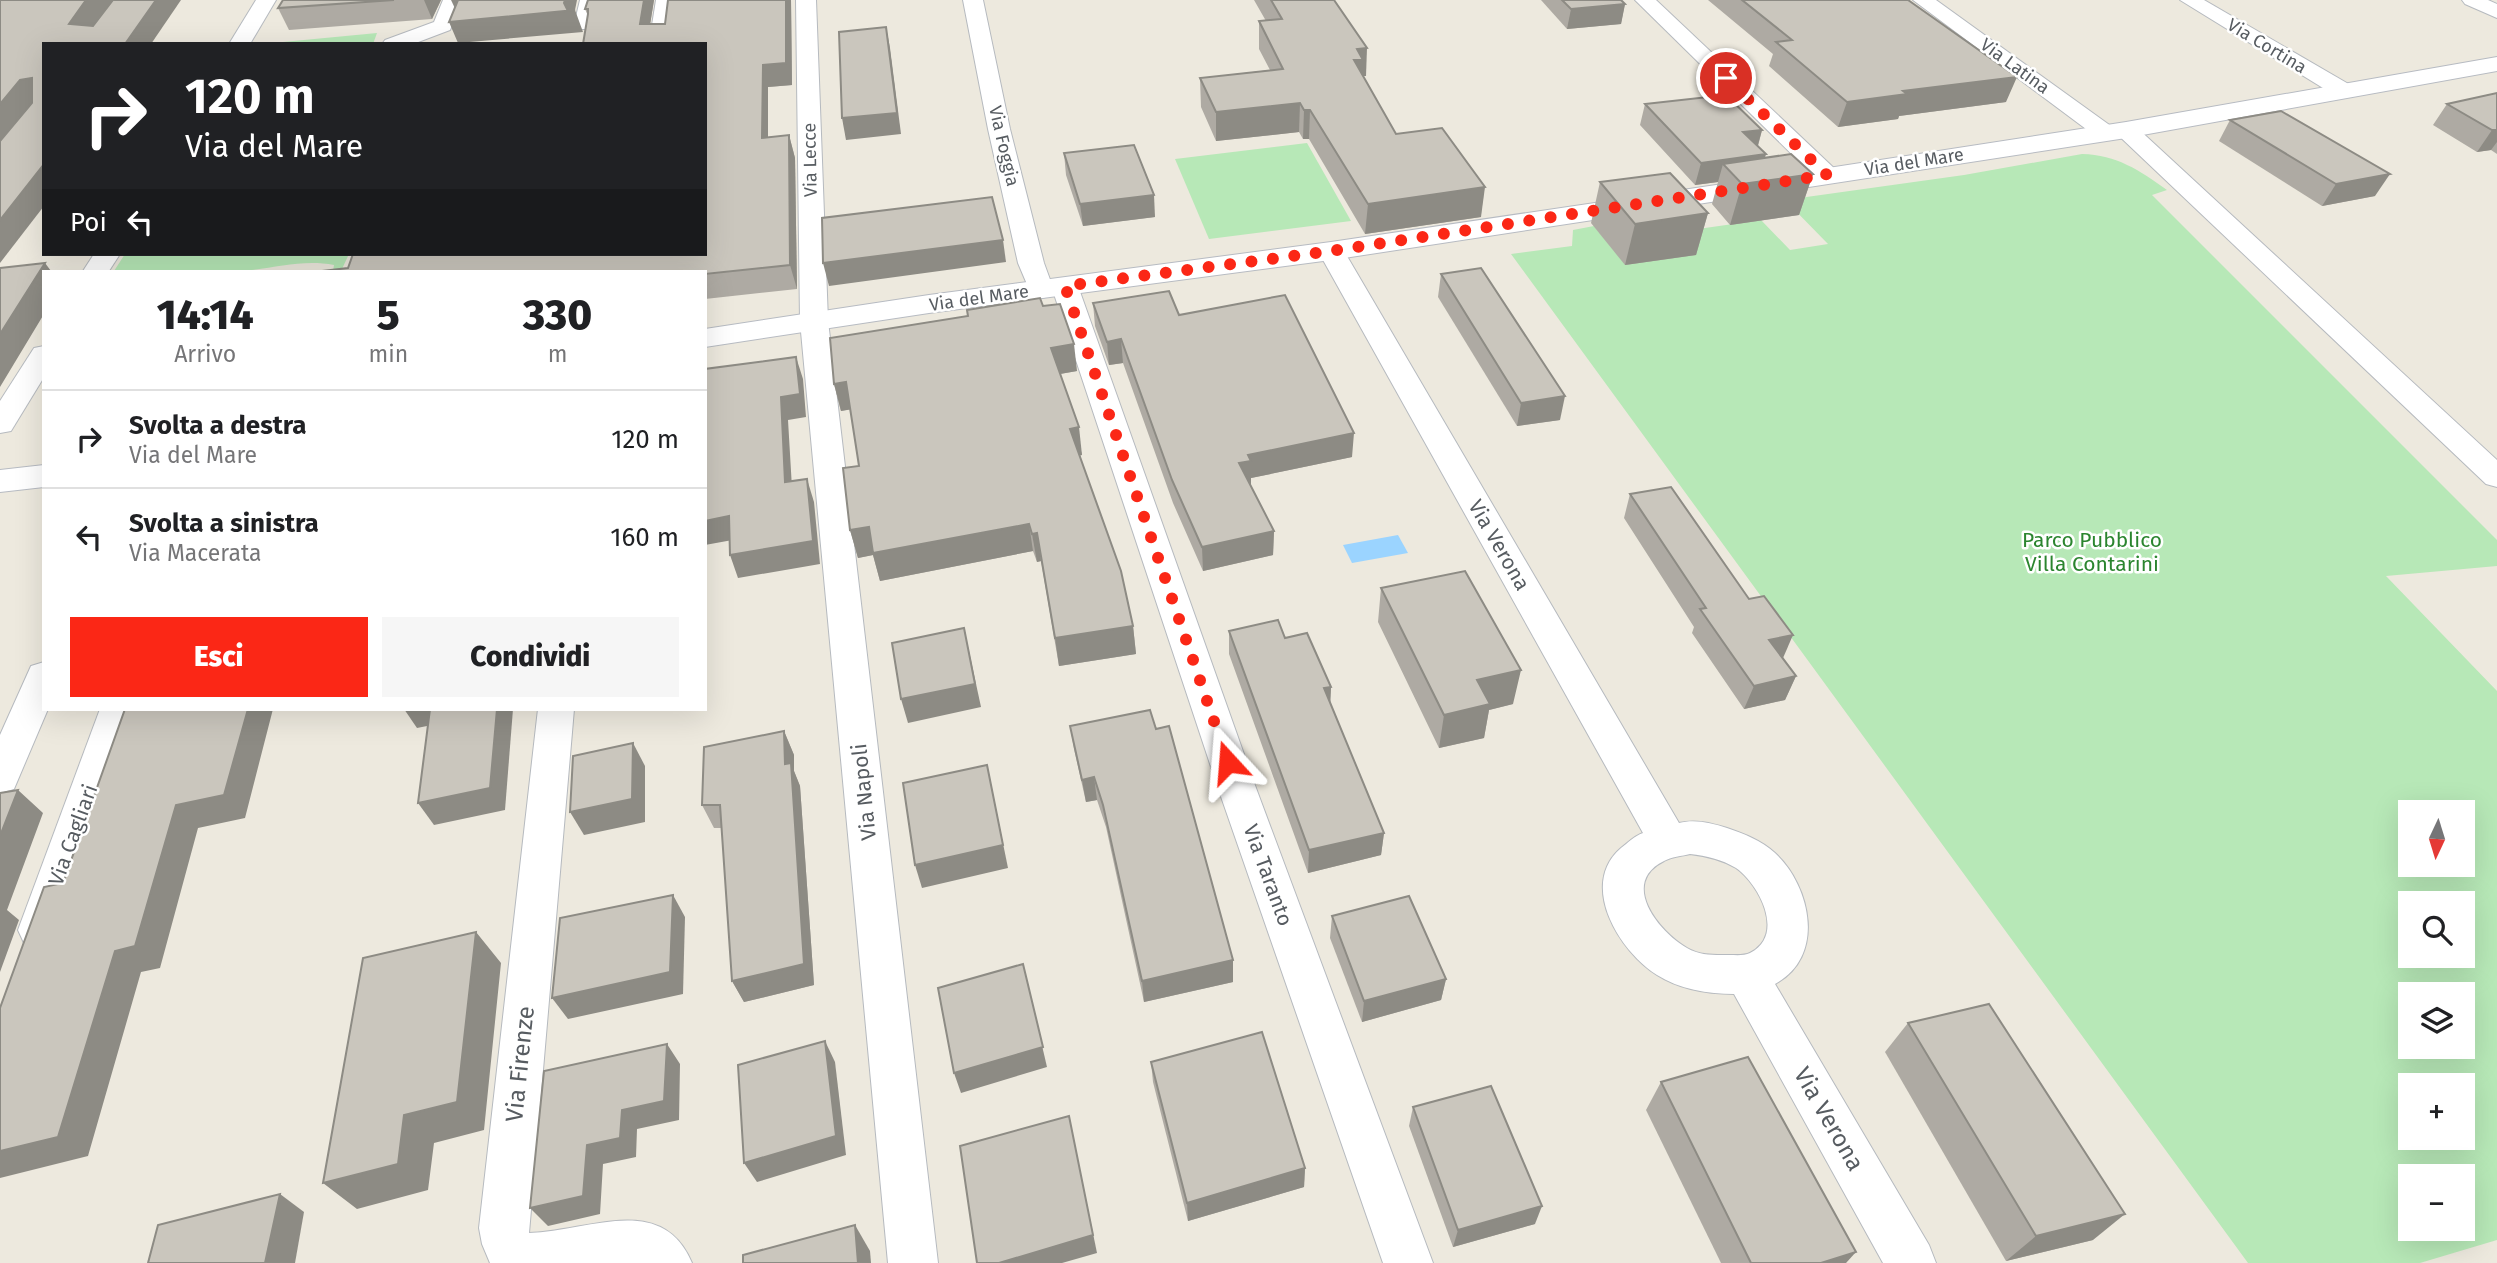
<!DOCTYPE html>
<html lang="it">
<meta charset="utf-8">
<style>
:root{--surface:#fff;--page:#f6f6f6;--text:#202124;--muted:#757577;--line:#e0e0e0;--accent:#fb2716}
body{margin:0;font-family:"Fira Sans",sans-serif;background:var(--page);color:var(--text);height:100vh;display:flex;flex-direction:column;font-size:26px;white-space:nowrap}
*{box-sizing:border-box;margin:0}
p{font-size:23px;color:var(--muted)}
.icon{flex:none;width:38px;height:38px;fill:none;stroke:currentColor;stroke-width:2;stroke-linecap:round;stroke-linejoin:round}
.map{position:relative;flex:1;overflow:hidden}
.drawer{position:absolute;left:42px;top:270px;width:665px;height:441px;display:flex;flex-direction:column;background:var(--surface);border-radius:0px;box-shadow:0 7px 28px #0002}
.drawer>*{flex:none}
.top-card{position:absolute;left:42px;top:42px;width:665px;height:214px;border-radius:0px;box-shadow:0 7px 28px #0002;background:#202124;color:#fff;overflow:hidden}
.needle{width:46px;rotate:184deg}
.controls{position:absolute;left:2398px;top:800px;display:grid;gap:14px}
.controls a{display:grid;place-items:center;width:77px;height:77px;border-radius:0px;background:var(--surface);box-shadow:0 7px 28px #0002;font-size:35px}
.pin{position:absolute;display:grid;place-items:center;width:60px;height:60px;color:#fff;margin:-30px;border:4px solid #fff;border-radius:50%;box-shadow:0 2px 7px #0007}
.me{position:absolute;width:77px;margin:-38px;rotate:341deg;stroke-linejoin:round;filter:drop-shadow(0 0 5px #0008)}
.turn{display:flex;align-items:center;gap:24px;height:147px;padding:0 28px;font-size:32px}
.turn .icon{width:91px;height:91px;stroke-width:2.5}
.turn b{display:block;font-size:49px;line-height:60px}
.then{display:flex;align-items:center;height:66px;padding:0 28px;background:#0003;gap:14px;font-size:26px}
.eta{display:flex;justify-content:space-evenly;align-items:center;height:119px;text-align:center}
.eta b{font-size:42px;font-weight:800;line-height:49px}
.button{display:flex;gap:14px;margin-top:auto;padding:14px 28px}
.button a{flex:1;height:80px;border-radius:0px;background:var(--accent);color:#fff;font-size:28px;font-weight:800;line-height:80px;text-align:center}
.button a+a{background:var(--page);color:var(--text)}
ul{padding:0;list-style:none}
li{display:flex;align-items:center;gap:21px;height:98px;padding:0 28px;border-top:2px solid var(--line)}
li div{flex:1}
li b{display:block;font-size:26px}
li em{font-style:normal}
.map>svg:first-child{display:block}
.green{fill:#b7e8b7;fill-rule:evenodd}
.water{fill:#9bd4ff}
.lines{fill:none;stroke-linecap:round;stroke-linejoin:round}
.street-casing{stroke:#b6babf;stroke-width:2}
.secondary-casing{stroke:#b7bbc2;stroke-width:2}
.street{fill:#fff;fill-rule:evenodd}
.secondary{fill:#fff;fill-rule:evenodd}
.wall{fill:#aeaaa3}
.shaded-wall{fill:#8d8b84}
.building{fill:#cac6bd;stroke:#8d8b84;stroke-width:2}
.route{stroke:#fb2716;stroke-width:12;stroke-dasharray:0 21.6}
.labels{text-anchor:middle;stroke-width:5;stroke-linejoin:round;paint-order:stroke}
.far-street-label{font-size:18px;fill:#575c61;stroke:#fff}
.park-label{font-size:21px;fill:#2b852f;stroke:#fff}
.street-label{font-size:21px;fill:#575c61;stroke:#fff}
.near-street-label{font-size:24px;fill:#575c61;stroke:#fff}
</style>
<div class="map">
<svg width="2497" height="1263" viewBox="0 0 2497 1263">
<rect width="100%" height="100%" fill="#ede9de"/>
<g class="green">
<polygon points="377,33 373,44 262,44"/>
<polygon points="1307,143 1351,221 1209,239 1175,159"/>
<path d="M2082 154C2117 155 2139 170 2167 190L2152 195 2497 540V566L2386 576 2497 691V1240L2420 1263H2248L1511 254 1572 246 1573 230 1594 226 1626 265 1677 232 1761 220 1790 250 1828 244 1785 200 1964 175ZM2410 812H2462V864H2410ZM2410 903H2462V956H2410ZM2410 994H2462V1046H2410ZM2410 1085H2462V1138H2410ZM2410 1176H2462V1228H2410Z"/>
<path d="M125 254H349L341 271H333L334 265C303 259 274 268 244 271 202 276 157 271 114 271Z"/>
</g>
<polygon class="water" points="1398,535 1408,553 1352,563 1343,545"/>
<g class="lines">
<defs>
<g id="street">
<polygon points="256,0 276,0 250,44 229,44"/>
<polygon points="443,0 463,0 450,30 413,44 382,44 385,40 434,22"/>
<polygon points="580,0 600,0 591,29 577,29 574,25"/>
<polygon points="656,0 676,0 670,44 649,44"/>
<polygon points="796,0 816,0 828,321 938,1263 888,1263 800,321"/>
<polygon points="963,0 983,0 1010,129 1044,263 1052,285 1056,280 1065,278 1074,280 1078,286 1256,788 1433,1263 1383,1263 1218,788 1053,291 1050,296 1041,298 1032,296 1018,263 988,129"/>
<polygon points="1635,0 1656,0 1836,170 1839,175 1836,180 1827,182 1818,180"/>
<polygon points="1913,0 1936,0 2115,129 2118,125 2134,125 2497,460 2497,487 2486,484 2117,134 2114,138 2098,138"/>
<polygon points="2180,0 2204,0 2352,86 2355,91 2352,96 2336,96"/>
<polygon points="2462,0 2488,0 2497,4 2497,18 2465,4"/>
<path d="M1331 243 1340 246 1344 251 1679 823C1695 819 1711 823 1727 828 1744 834 1761 840 1775 853 1811 886 1826 957 1775 984L1929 1245 1936 1263H1883L1734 994C1708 994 1679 989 1657 975 1620 952 1578 885 1621 848 1628 843 1634 836 1643 833L1318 251 1322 246ZM1690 854C1707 856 1721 859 1736 868 1759 884 1786 935 1750 953 1744 956 1736 955 1729 955 1715 955 1701 956 1687 948 1659 932 1619 883 1664 861 1671 857 1682 856 1690 854Z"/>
<polygon points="94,254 120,254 109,271 83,271"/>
<polygon points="44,346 44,377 11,431 0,433 0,401 34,348"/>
<polygon points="44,662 44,709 48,709 14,789 0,793 0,735 31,666"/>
<polygon points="100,709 136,709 60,930 54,943 39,949 24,943 18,930"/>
<path d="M538 709H574L529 1233C587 1232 662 1191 692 1263H490L482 1244 479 1228Z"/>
</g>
<g id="secondary">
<polygon points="2497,57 2497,71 2126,138 1770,193 1331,260 929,313 705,347 705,329 929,295 1331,242 1770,177 2126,122"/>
<polygon points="44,465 44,487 0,492 0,470"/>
</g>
</defs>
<use href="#street" class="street-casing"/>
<use href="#secondary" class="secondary-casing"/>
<use href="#street" class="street"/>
<use href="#secondary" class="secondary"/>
</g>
<g class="wall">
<polygon points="283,0 441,0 432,19 289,30 278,8"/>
<polygon points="588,0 654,0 650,24 665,24 668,0 791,0 792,85 768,87 768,137 789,135 795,158 797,289 705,299 705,254 588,16 585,9"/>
<polygon points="1254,0 1334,0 1366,76 1363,76 1396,134 1481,217 1365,234 1309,139 1303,139 1299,132 1216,141 1201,107 1200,78 1270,70 1259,49 1259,21 1266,21"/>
<polygon points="1541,0 1621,0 1625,4 1621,24 1567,29"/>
<polygon points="1708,0 1908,0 2006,102 1899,116 1898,119 1838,127 1769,66 1773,54"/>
<polygon points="2497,93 2497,154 2491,150 2477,152 2433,125 2447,104"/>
<polygon points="1645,104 1762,130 1758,146 1765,158 1813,174 1799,215 1730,225 1712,204 1718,182 1695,185 1640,125"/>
<polygon points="2230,120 2375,196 2322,206 2219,141"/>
<polygon points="1064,153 1155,217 1083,226 1066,175"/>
<polygon points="1600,182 1708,213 1696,255 1625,265 1591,223"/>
<polygon points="1441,274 1560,420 1517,426 1438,297"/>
<polygon points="1093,303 1179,315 1352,457 1251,478 1250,485 1274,531 1273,555 1203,571 1173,503 1123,363 1109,365 1095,326"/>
<polygon points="1043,306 1077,371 1060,374 1082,455 1080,455 1133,626 1136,654 1059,666 1041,561 1037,562 1033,551 880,581 873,555 858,558 850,530 859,466 851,409 841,411 834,384 968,316 967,310"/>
<polygon points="1630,494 1782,658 1796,676 1785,700 1744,709 1692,633 1694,627 1624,518"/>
<polygon points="1381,588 1513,704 1489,710 1484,738 1439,748 1378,622"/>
<polygon points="1229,631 1285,638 1331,687 1330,702 1384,833 1381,855 1308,873 1229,654"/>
<polygon points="1070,726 1156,729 1233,960 1233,982 1144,1002 1106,827 1097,800 1086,802 1074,749"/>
<polygon points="784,731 794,755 794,771 800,786 814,985 744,1002 732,981 722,828 714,828 702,805"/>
<polygon points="1332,916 1446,979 1441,1000 1362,1022 1330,938"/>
<polygon points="1908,1023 2093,1240 2006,1261 1885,1052"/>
<polygon points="1151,1062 1305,1168 1304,1187 1188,1221 1153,1082"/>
<polygon points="1661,1082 1846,1263 1721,1263 1646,1110"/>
<polygon points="1413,1107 1535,1224 1453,1247 1409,1126"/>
</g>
<g class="shaded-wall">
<polygon points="86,0 113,0 82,44 69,24"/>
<polygon points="156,0 181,0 151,44 125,44"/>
<polygon points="424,0 441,0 432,19"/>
<polygon points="451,0 462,0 459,17"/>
<polygon points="565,0 577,0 575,10 583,32 458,43 449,22 564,3"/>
<polygon points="644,0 654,0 647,44 640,24"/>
<polygon points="786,0 791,0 792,85 768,87 768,161 762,138 763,65"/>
<polygon points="1625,4 1621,24 1567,29 1571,9"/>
<polygon points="886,27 890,48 901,134 846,140 842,118"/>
<polygon points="1367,48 1366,76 1362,76 1354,60 1357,49"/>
<polygon points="2017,77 2006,102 1899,116 1898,119 1838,127 1847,102 1903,91"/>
<polygon points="32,78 44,96 0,144 0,104 20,80"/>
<polygon points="1300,103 1299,132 1216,141 1216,112"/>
<polygon points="1304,110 1310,110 1309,139 1303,139"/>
<polygon points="1762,130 1756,152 1743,132"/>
<polygon points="2492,130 2497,130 2497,142 2491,150 2477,152"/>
<polygon points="789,135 795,158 797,289 790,265"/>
<polygon points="1766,154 1760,176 1723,164 1718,182 1695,185 1701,163"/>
<polygon points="44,164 44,206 0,263 0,220"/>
<polygon points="1813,174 1799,215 1730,225 1742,184"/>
<polygon points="2390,174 2375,196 2322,206 2336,184"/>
<polygon points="1485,187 1481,217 1365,234 1368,204"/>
<polygon points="1154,195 1155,217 1083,226 1080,204"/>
<polygon points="1708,213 1696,255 1625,265 1635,224"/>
<polygon points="1003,240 1006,262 829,286 823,263"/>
<polygon points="45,263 51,271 44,271 44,314 0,387 0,334"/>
<polygon points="1121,339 1123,363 1109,365 1107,342"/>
<polygon points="1074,344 1077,371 1054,375 1051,348"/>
<polygon points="796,357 803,379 806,417 788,420 793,505 785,482 781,397"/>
<polygon points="846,382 853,409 841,411 834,384"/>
<polygon points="1565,396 1560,420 1517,426 1521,403"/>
<polygon points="1079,427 1082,455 1074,457 1070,429"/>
<polygon points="1354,433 1352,457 1251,478 1251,485 1239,487 1239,463 1248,455"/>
<polygon points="807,479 814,502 820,564 738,578 730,555"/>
<polygon points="729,516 738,539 705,545 705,521"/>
<polygon points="1029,524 1033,551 880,581 873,555 858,558 850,530 869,527"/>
<polygon points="1274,531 1273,555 1203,571 1202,547"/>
<polygon points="1037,533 1041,561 1037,562 1032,534"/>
<polygon points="1133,626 1136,654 1059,666 1055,638"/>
<polygon points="964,628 981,707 908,723 901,699"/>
<polygon points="1793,635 1783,658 1769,640"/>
<polygon points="1521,670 1513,704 1489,710 1484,738 1439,748 1444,715 1477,680"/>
<polygon points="1796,676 1785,700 1744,709 1754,686"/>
<polygon points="1331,687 1330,710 1324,688"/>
<polygon points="248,709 273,709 245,818 198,828 160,968 141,972 88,1156 0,1178 0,1151 115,951 176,805"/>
<polygon points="404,709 438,709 447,722 417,728"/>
<polygon points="497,709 513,709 505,810 434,825 418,803"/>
<polygon points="784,731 794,755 794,771 800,786 814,985 744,1002 732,981 785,764"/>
<polygon points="633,743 645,766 645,822 584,835 570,812"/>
<polygon points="987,765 1008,868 922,888 915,865"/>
<polygon points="1094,777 1097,800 1086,802 1082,780"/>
<polygon points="18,790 43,813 7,910 19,920 0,972 0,836"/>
<polygon points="1384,833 1381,855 1308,873 1309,850"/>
<polygon points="673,895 685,917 683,994 568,1019 552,998"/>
<polygon points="476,932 501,963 484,1130 434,1143 428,1190 357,1209 323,1183 404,1115"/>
<polygon points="1233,960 1233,982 1144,1002 1142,981"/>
<polygon points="1023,964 1047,1067 961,1093 954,1073"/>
<polygon points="1446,979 1441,1000 1362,1022 1364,1001"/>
<polygon points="825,1041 835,1062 846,1155 757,1182 744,1163"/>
<polygon points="667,1044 680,1064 679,1120 637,1129 636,1157 603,1164 600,1214 548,1226 530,1208 587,1145 622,1110"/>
<polygon points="1069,1116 1097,1253 1062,1263 999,1263"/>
<polygon points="1305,1168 1304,1187 1188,1221 1187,1203"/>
<polygon points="280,1194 304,1212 295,1263 265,1263"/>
<polygon points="1542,1206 1535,1224 1453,1247 1458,1230"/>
<polygon points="2125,1214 2093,1240 2006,1261 2036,1236"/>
<polygon points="855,1225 870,1251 871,1263 858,1263"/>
<polygon points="1856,1252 1846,1263 1821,1263"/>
</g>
<g class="building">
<polygon points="0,0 86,0 69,24 93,26 113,0 156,0 125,44 44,44 44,164 0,220 0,141 32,103 32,78 20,80 0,104"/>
<polygon points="283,0 394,0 278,8"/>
<polygon points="458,0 565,0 564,3 567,9 575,10 449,22"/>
<polygon points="588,0 644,0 640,24 665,24 668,0 786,0 786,63 763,65 762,138 789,135 790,265 705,274 705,271 322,271 348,268 353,254 705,254 705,44 583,44 588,14 588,9 585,9"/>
<polygon points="1271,0 1334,0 1367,48 1357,49 1363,60 1354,60 1396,134 1442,128 1485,187 1368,204 1310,110 1304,110 1300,103 1216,112 1200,78 1283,69 1259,21 1282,19"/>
<polygon points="1562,0 1621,0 1625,4 1571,9"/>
<polygon points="1742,0 1908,0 2017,77 1903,91 1907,94 1847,102 1776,42 1792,40"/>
<polygon points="886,27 897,113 842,118 839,32"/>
<polygon points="2497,93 2497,130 2492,130 2447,104"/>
<polygon points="1726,95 1762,130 1743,132 1766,154 1701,163 1645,104"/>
<polygon points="2281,111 2390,174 2336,184 2230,120"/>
<polygon points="1134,145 1154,195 1080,204 1064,153"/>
<polygon points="1791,154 1813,174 1742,184 1723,164"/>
<polygon points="1670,173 1708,213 1635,224 1600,182"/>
<polygon points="992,197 1003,240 823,263 822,218"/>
<polygon points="45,263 0,334 0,268"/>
<polygon points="1481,268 1565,396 1521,403 1441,274"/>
<polygon points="1169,291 1179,315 1285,295 1354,433 1248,455 1251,461 1239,463 1274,531 1202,547 1172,480 1121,339 1107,342 1093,303"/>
<polygon points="1040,298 1043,306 1060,304 1074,344 1051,348 1079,427 1070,429 1121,571 1133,626 1055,638 1037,533 1032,534 1029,524 873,553 869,527 850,530 843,468 859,466 846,382 834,384 830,338 968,316 967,310"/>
<polygon points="796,357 800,394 781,397 785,482 807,479 813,541 730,555 729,516 705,521 705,369"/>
<polygon points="1671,487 1749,599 1764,596 1793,635 1769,640 1796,676 1754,686 1700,609 1706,608 1630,494"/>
<polygon points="1465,571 1521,670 1477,680 1490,704 1444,715 1381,588"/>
<polygon points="1278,620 1285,638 1307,633 1331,687 1324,688 1384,833 1309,850 1229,631"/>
<polygon points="964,628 975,684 901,699 892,643"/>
<polygon points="125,709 248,709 224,795 176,805 135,946 115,951 58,1137 0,1151 0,1008 44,887 63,883"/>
<polygon points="430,709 497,709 490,788 418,803"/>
<polygon points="1150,710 1156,729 1169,726 1233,960 1142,981 1103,805 1094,777 1082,780 1070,726"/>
<polygon points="784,731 785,764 791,763 804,964 732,981 720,805 702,805 704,747"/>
<polygon points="633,743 632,799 570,812 573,756"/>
<polygon points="987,765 1003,845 915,865 903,783"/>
<polygon points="18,790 0,836 0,793"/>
<polygon points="673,895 670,972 552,998 560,918"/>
<polygon points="1409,896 1446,979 1364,1001 1332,916"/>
<polygon points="476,932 457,1102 404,1115 398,1164 323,1183 363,958"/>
<polygon points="1023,964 1043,1047 954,1073 938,988"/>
<polygon points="1989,1004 2125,1214 2036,1236 1908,1023"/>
<polygon points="1262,1032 1305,1168 1187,1203 1151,1062"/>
<polygon points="825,1041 836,1136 744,1163 738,1065"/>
<polygon points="667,1044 664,1101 622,1110 620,1138 587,1145 583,1196 530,1208 544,1071"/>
<polygon points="1748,1057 1856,1252 1821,1263 1751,1263 1661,1082"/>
<polygon points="1491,1086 1542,1206 1458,1230 1413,1107"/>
<polygon points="1069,1116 1093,1235 999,1263 977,1263 960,1146"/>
<polygon points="280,1194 265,1263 148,1263 158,1225"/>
<polygon points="855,1225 858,1263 743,1263 743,1255"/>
</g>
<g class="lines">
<polyline class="route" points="1228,762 1065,286 1331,251 1827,175 1726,78"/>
</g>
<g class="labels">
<g class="far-street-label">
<text transform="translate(2267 46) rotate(31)" y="6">Via Cortina</text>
<text transform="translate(2015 66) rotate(36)" y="6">Via Latina</text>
<text transform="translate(1004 146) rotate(77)" y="6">Via Foggia</text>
<text transform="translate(810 160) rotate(-91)" y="6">Via Lecce</text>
<text transform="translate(1914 162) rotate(-9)" y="6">Via del Mare</text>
<text transform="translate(979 298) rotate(-8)" y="6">Via del Mare</text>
</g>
<g class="park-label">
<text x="2092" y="547">Parco Pubblico<tspan x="2092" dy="24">Villa Contarini</tspan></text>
</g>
<g class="street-label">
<text transform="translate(1499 545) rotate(60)" y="7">Via Verona</text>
<text transform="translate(864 792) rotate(-96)" y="7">Via Napoli</text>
<text transform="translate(73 835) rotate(-70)" y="7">Via Cagliari</text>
<text transform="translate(1268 875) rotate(70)" y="7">Via Taranto</text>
</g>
<g class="near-street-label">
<text transform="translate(520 1064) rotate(-84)" y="8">Via Firenze</text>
<text transform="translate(1829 1119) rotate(60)" y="8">Via Verona</text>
</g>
</g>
</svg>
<div class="controls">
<a><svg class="needle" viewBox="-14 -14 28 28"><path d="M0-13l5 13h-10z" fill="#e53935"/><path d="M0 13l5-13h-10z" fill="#757577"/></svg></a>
<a><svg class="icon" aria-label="search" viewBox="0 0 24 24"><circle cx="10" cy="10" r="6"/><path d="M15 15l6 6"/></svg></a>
<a><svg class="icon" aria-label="layers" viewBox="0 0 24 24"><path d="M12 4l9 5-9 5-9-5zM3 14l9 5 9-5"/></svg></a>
<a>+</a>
<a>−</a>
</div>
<div class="pin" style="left:1726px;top:78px;background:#d93025"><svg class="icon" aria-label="arrive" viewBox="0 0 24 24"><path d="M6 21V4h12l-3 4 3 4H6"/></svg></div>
<svg class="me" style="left:1228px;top:762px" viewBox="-20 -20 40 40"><path d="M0-17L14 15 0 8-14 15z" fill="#fb2716" stroke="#fff" stroke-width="4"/></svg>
<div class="top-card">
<div class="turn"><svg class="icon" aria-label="right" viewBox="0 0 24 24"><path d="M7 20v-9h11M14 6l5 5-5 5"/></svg><div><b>120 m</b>Via del Mare</div></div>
<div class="then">Poi<svg class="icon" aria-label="left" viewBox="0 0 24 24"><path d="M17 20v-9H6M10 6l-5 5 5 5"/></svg></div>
</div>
<section class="drawer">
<div class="eta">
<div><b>14:14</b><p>Arrivo</p></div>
<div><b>5</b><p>min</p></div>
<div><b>330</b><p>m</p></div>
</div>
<ul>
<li><svg class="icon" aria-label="right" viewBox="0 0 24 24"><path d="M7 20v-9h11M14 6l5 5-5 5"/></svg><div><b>Svolta a destra</b><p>Via del Mare</p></div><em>120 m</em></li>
<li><svg class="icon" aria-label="left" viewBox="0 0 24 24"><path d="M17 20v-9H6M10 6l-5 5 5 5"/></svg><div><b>Svolta a sinistra</b><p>Via Macerata</p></div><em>160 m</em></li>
</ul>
<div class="button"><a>Esci</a><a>Condividi</a></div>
</section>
</div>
